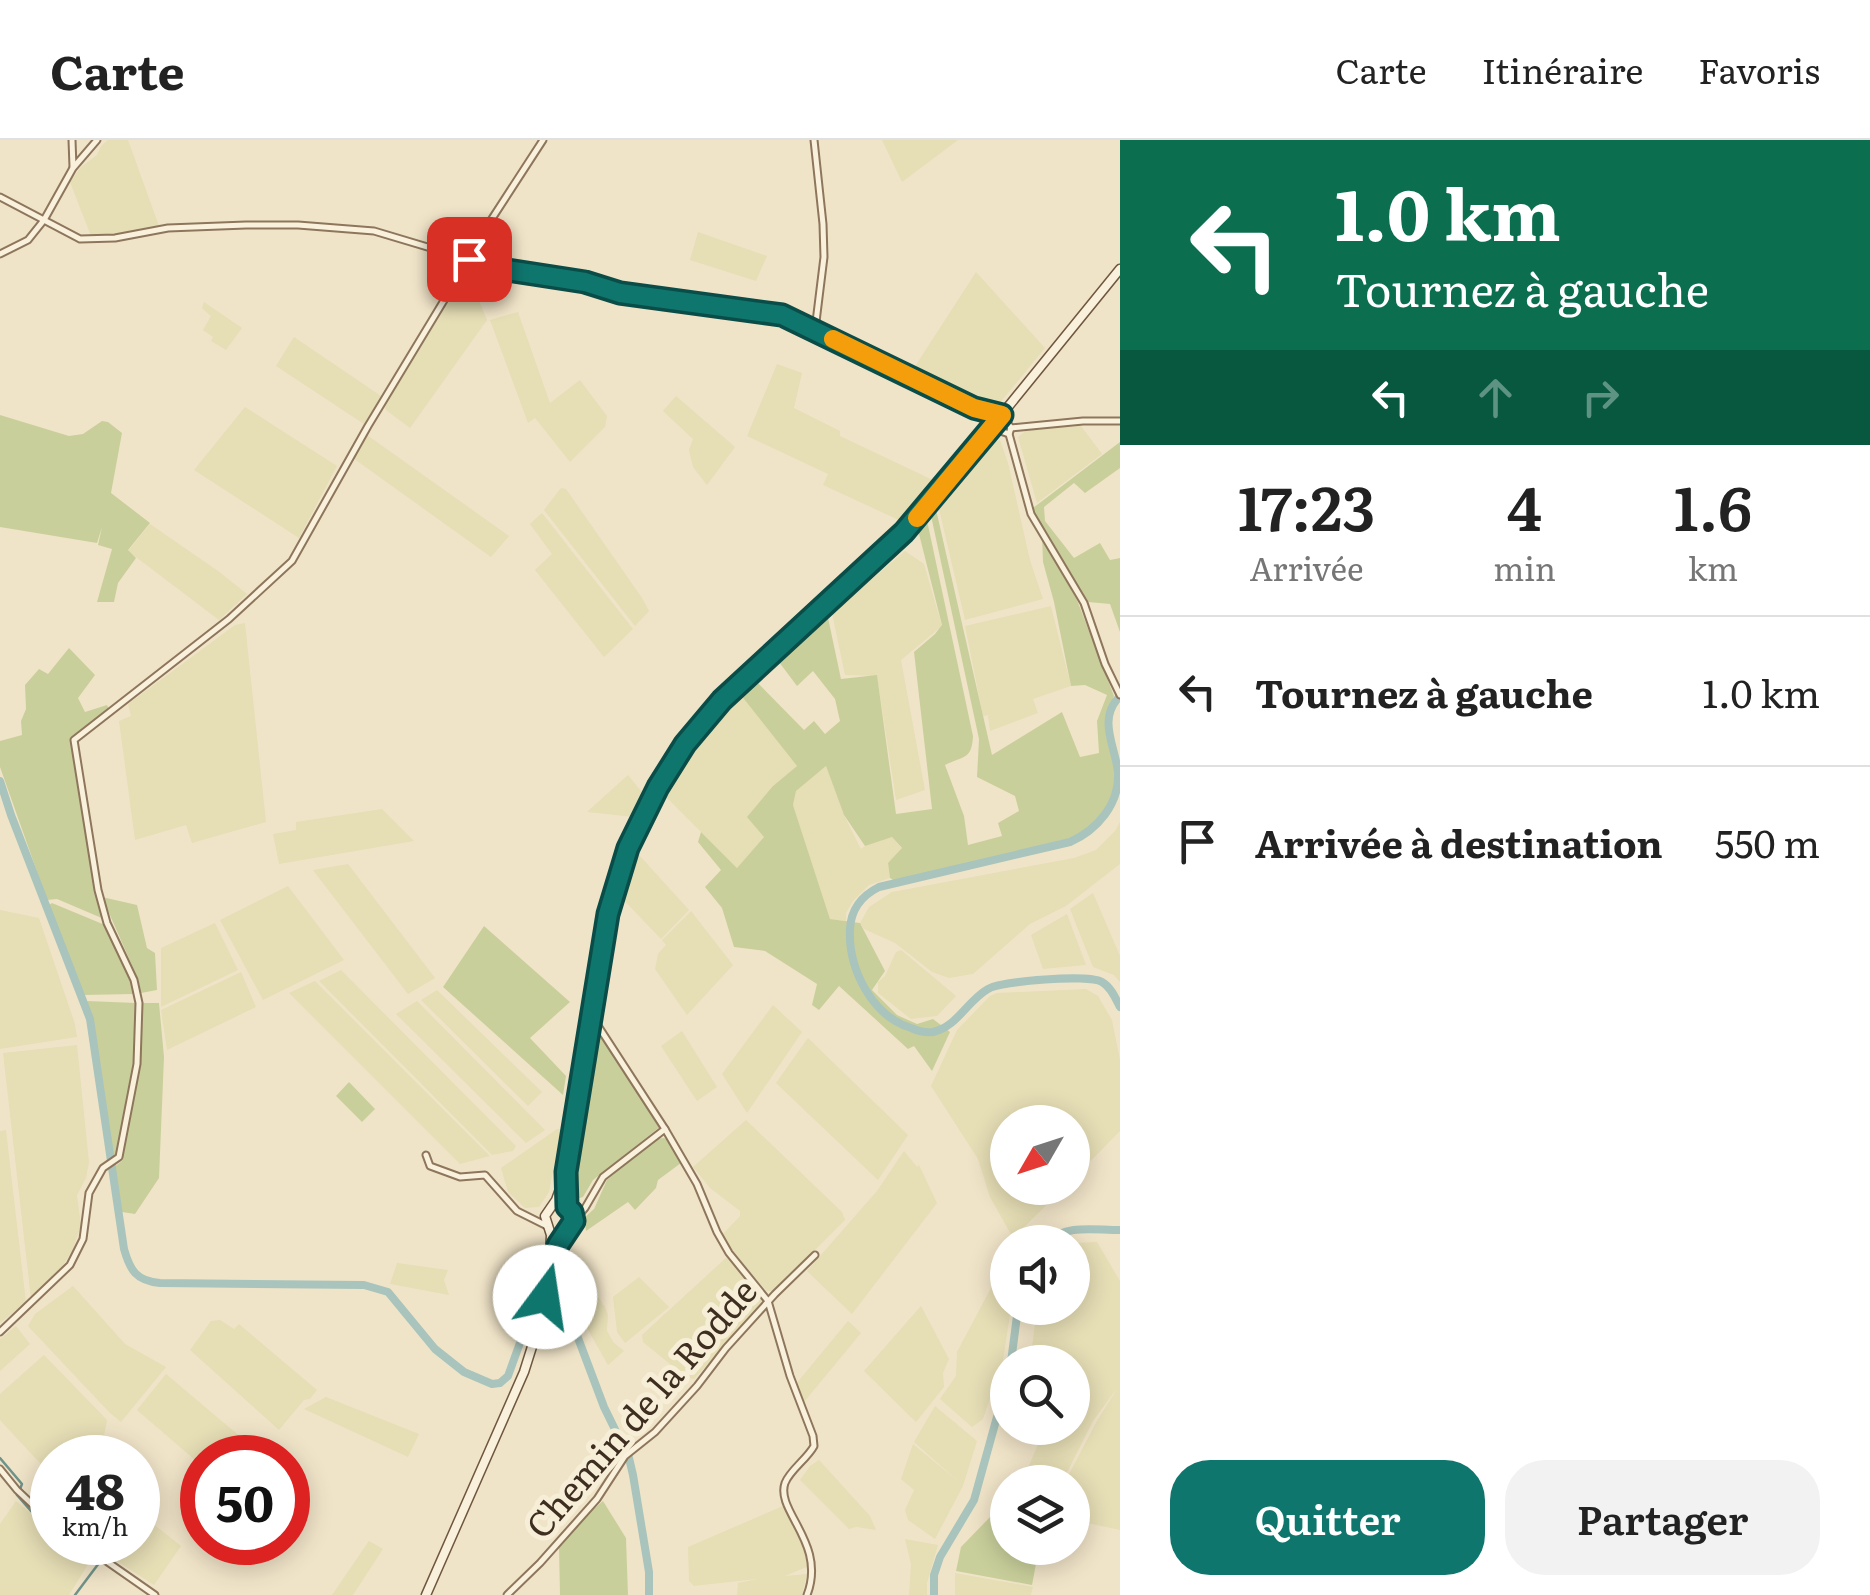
<!DOCTYPE html>
<html lang="fr">
<meta charset="utf-8">
<style>
:root{--surface:#fff;--page:#f2f2f2;--text:#222;--muted:#767676;--line:#e0e0e0;--accent:#0f766e}
body{margin:0;font-family:Literata,serif;background:var(--page);color:var(--text);height:100vh;display:flex;flex-direction:column;font-size:38px;white-space:nowrap}
*{box-sizing:border-box;margin:0}
p{font-size:32px;color:var(--muted)}
.icon{flex:none;width:55px;height:55px;fill:none;stroke:currentColor;stroke-width:2;stroke-linecap:round;stroke-linejoin:round}
.map{position:relative;flex:1;overflow:hidden}
.side{display:flex;flex-direction:column;background:var(--surface);width:750px}
.side>*{flex:none}
.banner{background:#0b6e4f;color:#fff;overflow:hidden}
.needle{width:65px;rotate:231deg}
.controls{position:absolute;left:990px;top:965px;display:grid;gap:20px}
.controls a{display:grid;place-items:center;width:100px;height:100px;border-radius:50%;background:var(--surface);box-shadow:0 5px 25px #0003;font-size:50px}
.speed{position:absolute;left:30px;top:1295px;display:flex;gap:20px;font-size:50px;font-weight:700;text-align:center}
.speed>*{display:grid;place-content:center;width:130px;height:130px;border-radius:50%;background:var(--surface);box-shadow:0 5px 25px #0003;line-height:1}
.speed small{font-size:25px;font-weight:400}
.speed .limit{border:15px solid #d22;background:#fff;color:#111}
.pin{position:absolute;display:grid;place-items:center;width:85px;height:85px;color:#fff;margin:-42px;border-radius:20px;box-shadow:0 5px 15px #0006}
.me{position:absolute;width:110px;margin:-55px;rotate:14deg;stroke-linejoin:round;filter:drop-shadow(0 0 8px #0008)}
.turn{display:flex;align-items:center;gap:35px;height:210px;padding:0 50px;font-size:45px}
.turn .icon{width:130px;height:130px;stroke-width:2.5}
.turn b{display:block;font-size:70px;line-height:85px}
.lanes{display:flex;align-items:center;height:95px;padding:0 50px;background:#0003;justify-content:center;gap:50px;direction:ltr}
.lanes .off{opacity:.35}
.eta{display:flex;justify-content:space-evenly;align-items:center;height:170px;text-align:center}
.eta b{font-size:60px;font-weight:600;line-height:70px}
.button{display:flex;gap:20px;margin-top:auto;padding:20px 50px}
.button a{flex:1;height:115px;border-radius:40px;background:var(--accent);color:#fff;font-size:40px;font-weight:600;line-height:115px;text-align:center}
.button a+a{background:var(--page);color:var(--text)}
ul{padding:0;list-style:none}
li{display:flex;align-items:center;gap:30px;height:150px;padding:0 50px;border-top:2px solid var(--line)}
li div{flex:1}
li b{display:block;font-size:38px}
li em{font-style:normal}
header{display:flex;align-items:center;gap:60px;box-sizing:border-box;height:140px;padding:0 50px;background:var(--surface);border-bottom:2px solid var(--line)}
header strong{font-size:48px}
nav{display:flex;gap:55px;margin-inline-start:auto;font-size:35px}
main{display:flex;flex:1;min-height:0}
.map>svg:first-child{display:block}
.farmland{fill:#e6deb5}
.green{fill:#c9cf9b}
.lines{fill:none;stroke-linecap:round;stroke-linejoin:round}
.stream{stroke:#6f938a;stroke-width:2.5}
.canal{stroke:#a9c4bc;stroke-width:8}
.minor-casing{stroke:#8d765c;stroke-width:9}
.secondary-casing{stroke:#6f573f;stroke-width:11}
.minor{stroke:#faf1dc;stroke-width:5}
.secondary{stroke:#faf1dc;stroke-width:8}
.route-casing{stroke:#0a4d48;stroke-width:25}
.route{stroke:#0f766e;stroke-width:18}
.slow{stroke:#f59e0b;stroke-width:18}
.labels{text-anchor:middle;stroke-width:10;stroke-linejoin:round;paint-order:stroke}
.street-label{font-size:35px;fill:#3d2e20;stroke:#f7eed8}
</style>
<header>
<strong>Carte</strong>
<nav><a>Carte</a><a>Itinéraire</a><a>Favoris</a></nav>
</header>
<main>
<div class="map">
<svg width="1120" height="1455" viewBox="0 0 1120 1455">
<rect width="100%" height="100%" fill="#f0e4c8"/>
<g class="farmland">
<polygon points="108,0 128,0 159,86 118,94 91,96 70,42 80,28 97,15 101,6"/>
<polygon points="882,0 958,0 902,42"/>
<polygon points="698,92 767,116 756,141 690,120"/>
<polygon points="467,131 487,180 410,288 386,270 383,264"/>
<polygon points="976,132 1045,208 998,265 990,266 912,231"/>
<polygon points="204,162 242,188 226,210 211,201 213,197 203,190 211,176 202,168"/>
<polygon points="518,172 550,263 580,240 607,276 605,287 570,322 535,278 528,283 490,180"/>
<polygon points="294,197 381,256 364,284 276,226"/>
<polygon points="777,224 802,233 794,268 840,291 840,296 937,342 903,382 823,345 828,334 747,296"/>
<polygon points="676,256 735,307 707,345 693,327 689,310 693,299 663,271"/>
<polygon points="245,267 337,326 299,398 194,330"/>
<polygon points="1081,286 1102,314 1037,363 1018,297 1028,289"/>
<polygon points="367,295 509,396 491,417 353,318"/>
<polygon points="1000,300 1008,323 1030,420 1043,459 965,480 939,369 993,303"/>
<polygon points="561,348 566,349 642,458 649,471 635,486 544,370"/>
<polygon points="542,373 633,489 604,517 535,430 552,414 530,384"/>
<polygon points="150,384 218,431 247,454 219,480 128,411"/>
<polygon points="905,411 924,424 942,486 901,520 925,650 896,660 877,536 845,535 832,473"/>
<polygon points="1051,466 1071,546 1033,559 1038,573 990,591 988,576 990,575 983,576 965,486"/>
<polygon points="245,483 266,682 192,703 186,685 135,700 119,581 131,576 128,564 235,485"/>
<polygon points="740,554 797,626 773,646 764,697 737,728 662,653 686,617"/>
<polygon points="826,626 844,675 861,709 868,704 892,697 902,709 888,723 890,738 869,745 853,761 846,773 846,781 830,779 793,665 796,651"/>
<polygon points="628,635 645,656 634,677 587,672"/>
<polygon points="382,669 414,701 279,724 273,694 296,690 296,682"/>
<polygon points="1120,682 1120,724 1066,766 1030,784 973,834 949,838 932,832 895,803 864,789 860,783 869,767 892,752 1074,718 1096,710 1115,691"/>
<polygon points="639,715 689,770 661,799 620,756"/>
<polygon points="348,724 435,838 408,854 313,730"/>
<polygon points="288,746 344,820 263,860 220,780"/>
<polygon points="1093,753 1120,816 1120,842 1114,835 1093,827 1070,769"/>
<polygon points="0,770 39,778 75,884 77,897 0,909"/>
<polygon points="691,771 733,825 687,875 655,829 658,814 666,805 662,800"/>
<polygon points="1067,774 1086,825 1043,829 1031,795"/>
<polygon points="215,783 238,830 161,867 161,808"/>
<polygon points="901,810 956,856 937,876 911,879 878,853 878,842 885,836 896,812"/>
<polygon points="341,830 516,1006 513,1011 492,1015 319,841"/>
<polygon points="241,832 256,867 167,910 161,870"/>
<polygon points="315,841 490,1016 460,1024 289,853"/>
<polygon points="1086,849 1098,856 1112,880 1120,920 1120,991 1073,1039 1072,982 1008,982 1008,1048 1064,1048 1013,1098 990,1057 978,1019 931,946 957,890 990,856 997,853"/>
<polygon points="437,850 542,952 528,966 421,860"/>
<polygon points="417,861 545,990 526,1003 396,874"/>
<polygon points="773,865 802,892 747,973 722,934"/>
<polygon points="682,891 717,947 697,961 661,906"/>
<polygon points="808,898 908,995 878,1040 776,943"/>
<polygon points="77,905 89,1022 86,1038 77,1055 81,1085 73,1109 59,1132 31,1159 3,913"/>
<polygon points="746,980 842,1072 845,1080 774,1151 767,1151 729,1109 722,1095 740,1076 740,1071 710,1048 693,1027"/>
<polygon points="557,989 561,989 549,1052 539,1067 525,1068 508,1052 501,1028"/>
<polygon points="6,990 26,1162 0,1183 0,991"/>
<polygon points="904,1011 917,1027 919,1025 937,1063 852,1174 807,1131 877,1051"/>
<polygon points="1097,1102 1120,1141 1120,1390 1073,1380 1072,1342 1065,1342 1097,1281 1118,1247 1093,1281 1062,1342 1022,1342 1045,1288 1072,1288 1072,1222 1030,1222 1037,1168 1072,1168 1073,1103"/>
<polygon points="727,1117 764,1162 694,1239 686,1237 643,1202 642,1195"/>
<polygon points="1007,1118 1008,1168 1011,1168 1003,1220 983,1279 972,1287 940,1259 956,1236 957,1212"/>
<polygon points="397,1123 448,1130 444,1140 449,1155 390,1144"/>
<polygon points="575,1133 587,1141 605,1167 608,1175 607,1191 614,1203 624,1211 608,1225 563,1146"/>
<polygon points="639,1137 669,1167 625,1203 617,1192 613,1157"/>
<polygon points="73,1146 125,1204 166,1227 121,1282 110,1273 28,1186 35,1174"/>
<polygon points="921,1166 949,1219 943,1233 944,1247 916,1282 864,1231"/>
<polygon points="220,1180 234,1189 239,1184 317,1250 310,1259 304,1260 279,1290 190,1210 211,1181"/>
<polygon points="848,1181 861,1193 804,1262 796,1244"/>
<polygon points="16,1186 30,1204 0,1231 0,1199"/>
<polygon points="44,1215 107,1280 104,1296 87,1317 52,1318 52,1336 0,1280 0,1254"/>
<polygon points="166,1234 243,1299 227,1317 202,1318 202,1326 137,1270"/>
<polygon points="326,1257 419,1294 408,1317 304,1269"/>
<polygon points="935,1266 977,1301 963,1346 935,1399 908,1380 905,1370 914,1350 901,1339 913,1304 959,1342 914,1302"/>
<polygon points="819,1320 870,1376 876,1390 856,1387 849,1389 800,1340 810,1326"/>
<polygon points="16,1361 52,1391 52,1402 66,1403 90,1421 69,1455 0,1455 0,1384"/>
<polygon points="783,1366 804,1409 809,1426 785,1436 807,1434 802,1455 737,1455 738,1443 757,1439 694,1446 689,1441 688,1407"/>
<polygon points="138,1372 181,1406 154,1445 106,1414 114,1403 138,1402"/>
<polygon points="905,1399 938,1405 927,1443 927,1455 909,1455 911,1424"/>
<polygon points="369,1401 383,1409 353,1455 332,1455"/>
<polygon points="955,1433 1033,1447 1031,1455 955,1455"/>
</g>
<g class="green">
<polygon points="0,275 69,296 83,294 102,281 108,282 122,293 111,353 150,383 128,410 136,418 118,443 114,462 97,462 112,409 98,405 102,387 97,403 0,387"/>
<polygon points="1120,302 1120,328 1085,353 1074,343 1044,367 1045,381 1074,418 1100,403 1110,420 1120,418 1120,492 1110,464 1088,462 1034,374 1033,368"/>
<path d="M935 365 992 615 1062 572 1080 617 1099 613 1097 581 1107 555 1085 545 1071 546 1054 462 1043 422 1042 396 1077 460 1114 556C1110 566 1105 576 1106 587 1107 603 1115 618 1116 634 1119 658 1101 681 1083 695L895 741 890 738 888 723 902 708 892 697 865 706 844 675 826 626 796 651 793 665 830 779 860 783 885 831 872 850 897 875 917 884 933 879 950 892 932 931 914 906 908 909 839 846 819 870 812 865 817 844 765 811 734 807 722 768 705 747 721 730 698 702 701 692 737 728 764 697 747 677 773 646 797 626 740 554 755 540 804 590 814 581 825 594 840 581 835 559 813 531 797 546 776 518 827 473 841 539 877 535 896 674 932 669 914 512 935 494 942 485 917 386 925 377 928 385 973 596C972 620 963 616 945 625L964 676 968 705 1002 696 998 683 1019 671 1015 656 977 637 979 599 930 371Z"/>
<polygon points="69,508 95,535 78,558 85,572 107,565 109,569 72,599 96,751 104,779 57,759 47,760 0,627 0,601 22,595 21,581 26,569 25,545 39,529 48,534"/>
<polygon points="102,757 137,765 147,808 155,813 157,850 141,853 138,839"/>
<polygon points="52,763 105,785 131,841 134,854 84,855 48,766"/>
<polygon points="484,786 570,862 530,898 566,936 563,955 443,847"/>
<polygon points="87,861 136,863 135,921 117,1017 111,1020 93,883"/>
<path d="M142 863H159L164 917 159 1038 135 1074 122 1072 114 1027 122 1021C133 967 140 918 142 863Z"/>
<polygon points="599,890 661,986 593,1040 583,1057 573,1060 575,1030 596,891"/>
<polygon points="349,942 375,969 362,982 336,956"/>
<polygon points="664,998 670,1001 681,1023 658,1040 656,1048 635,1070 628,1062 586,1091 584,1078 594,1069 607,1040 655,999"/>
<polygon points="603,1361 626,1398 628,1455 560,1455 559,1408 589,1373"/>
<polygon points="991,1376 1007,1379 1008,1408 1039,1408 1032,1445 956,1431 961,1407"/>
</g>
<g class="lines">
<g class="stream">
<polyline points="0,1318 22,1344 20,1349"/>
<polyline points="17,1355 31,1371 52,1388"/>
<polyline points="72,1402 99,1423 75,1455"/>
</g>
<g class="canal">
<path d="M1120 556C1097 579 1115 605 1118 632 1120 664 1097 690 1070 702L879 747C861 756 851 769 850 789 848 829 872 876 911 888 918 891 926 893 933 892 957 887 968 860 988 849 1002 841 1088 834 1102 842 1111 847 1116 859 1120 867"/>
<path d="M0 641 11 675 90 879 124 1109C130 1130 136 1141 160 1143L364 1145 388 1152 435 1209 464 1232 492 1244 500 1243 508 1236 533 1167"/>
<path d="M1045 1102C1070 1084 1091 1090 1120 1090"/>
<polyline points="557,1167 575,1190 604,1267 629,1318 633,1335 649,1432 649,1455"/>
<polyline points="1011,1222 1018,1168"/>
<polyline points="934,1455 934,1435 940,1417 974,1360 1008,1237"/>
</g>
<defs>
<g id="minor">
<polyline points="72,0 73,27"/>
<polyline points="814,0 823,84 824,117 815,190"/>
<polyline points="0,57 80,99 115,98 168,88 246,85 298,85 374,91 501,129 569,138 620,153 767,171 782,175 815,190 974,268 1002,275 1011,288 1009,294 1031,374 1084,463 1105,524 1120,555"/>
<polyline points="0,114 28,100 44,80 73,28 97,0"/>
<polyline points="976,270 992,288 1009,294"/>
<polyline points="1011,288 1083,281 1120,281"/>
<path d="M591 875 665 989 697 1044 717 1092 729 1113 768 1161 790 1236 813 1296 814 1306C807 1319 790 1330 785 1343 775 1371 827 1403 807 1455"/>
<polyline points="426,1015 430,1026 460,1037 485,1035 517,1071 547,1086"/>
<polyline points="574,1081 585,1068 603,1037 665,989"/>
<polyline points="0,1192 70,1125 83,1099 89,1053 103,1028 119,1017 137,924 139,863 134,840 107,783 98,750 74,600 229,479 292,421 368,286 469,119 471,111 543,0"/>
<polyline points="0,1329 17,1350 52,1383"/>
<polyline points="79,1402 155,1455"/>
<polyline points="507,1455 540,1423 597,1359 625,1316 655,1292 697,1246 726,1208 775,1154 815,1115"/>
</g>
<g id="secondary">
<polyline points="554,1120 561,1098 573,1081 572,1072 567,1067 566,1042"/>
<polyline points="549,1137 551,1095 545,1076 556,1060 566,1032 604,796 614,753 638,686 670,626 722,560 887,408 925,369 1120,129"/>
<polyline points="426,1455 524,1232 536,1194 550,1134"/>
</g>
</defs>
<use href="#minor" class="minor-casing"/>
<use href="#secondary" class="secondary-casing"/>
<use href="#minor" class="minor"/>
<use href="#secondary" class="secondary"/>
</g>
<g class="lines">
<defs>
<polyline id="route" points="469,119 501,129 585,142 620,153 782,175 974,268 1002,275 904,392 722,560 685,604 658,647 628,708 608,774 566,1032 567,1067 572,1072 574,1081 558,1105 545,1157"/>
</defs>
<use href="#route" class="route-casing"/>
<use href="#route" class="route"/>
<polyline class="slow" points="833,199 974,268 1002,275 917,378"/>
</g>
<g class="labels">
<g class="street-label">
<text transform="translate(642 1269) rotate(-49)" y="12">Chemin de la Rodde</text>
</g>
</g>
</svg>
<div class="controls">
<a><svg class="needle" viewBox="-14 -14 28 28"><path d="M0-13l5 13h-10z" fill="#e53935"/><path d="M0 13l5-13h-10z" fill="#767676"/></svg></a>
<a><svg class="icon" aria-label="sound" viewBox="0 0 24 24"><path d="M4 9h4l5-4v14l-5-4H4zM17 9q2 3 0 6"/></svg></a>
<a><svg class="icon" aria-label="search" viewBox="0 0 24 24"><circle cx="10" cy="10" r="6"/><path d="M15 15l6 6"/></svg></a>
<a><svg class="icon" aria-label="layers" viewBox="0 0 24 24"><path d="M12 4l9 5-9 5-9-5zM3 14l9 5 9-5"/></svg></a>
</div>
<div class="speed"><div>48<small>km/h</small></div><div class="limit">50</div></div>
<div class="pin" style="left:469px;top:119px;background:#d93025"><svg class="icon" aria-label="arrive" viewBox="0 0 24 24"><path d="M6 21V4h12l-3 4 3 4H6"/></svg></div>
<svg class="me" style="left:545px;top:1157px" viewBox="-20 -20 40 40"><circle r="19" fill="#fff"/><path d="M0-13L10 11 0 6-10 11z" fill="#0f766e"/></svg>
</div>
<section class="side">
<div class="banner">
<div class="turn"><svg class="icon" aria-label="left" viewBox="0 0 24 24"><path d="M17 20v-9H6M10 6l-5 5 5 5"/></svg><div><b>1.0 km</b>Tournez à gauche</div></div>
<div class="lanes"><svg class="icon" aria-label="left" viewBox="0 0 24 24"><path d="M17 20v-9H6M10 6l-5 5 5 5"/></svg><svg class="icon off" aria-label="ahead" viewBox="0 0 24 24"><path d="M12 20V5M6 11l6-6 6 6"/></svg><svg class="icon off" aria-label="right" viewBox="0 0 24 24"><path d="M7 20v-9h11M14 6l5 5-5 5"/></svg></div>
</div>
<div class="eta">
<div><b>17:23</b><p>Arrivée</p></div>
<div><b>4</b><p>min</p></div>
<div><b>1.6</b><p>km</p></div>
</div>
<ul>
<li><svg class="icon" aria-label="left" viewBox="0 0 24 24"><path d="M17 20v-9H6M10 6l-5 5 5 5"/></svg><div><b>Tournez à gauche</b></div><em>1.0 km</em></li>
<li><svg class="icon" aria-label="arrive" viewBox="0 0 24 24"><path d="M6 21V4h12l-3 4 3 4H6"/></svg><div><b>Arrivée à destination</b></div><em>550 m</em></li>
</ul>
<div class="button"><a>Quitter</a><a>Partager</a></div>
</section>
</main>
